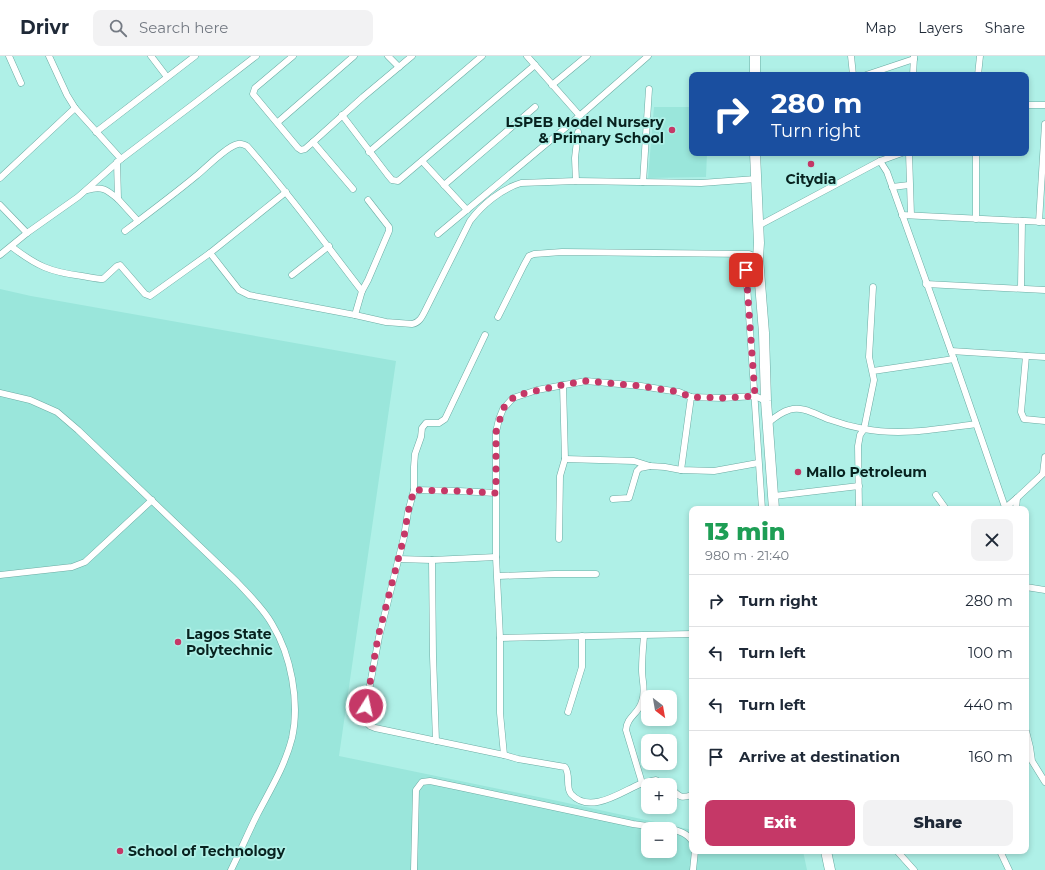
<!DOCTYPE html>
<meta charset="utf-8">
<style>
:root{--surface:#fff;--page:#f2f2f3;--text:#1f2937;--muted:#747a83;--line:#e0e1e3;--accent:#c53867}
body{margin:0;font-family:Montserrat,sans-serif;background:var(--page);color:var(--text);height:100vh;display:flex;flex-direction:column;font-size:15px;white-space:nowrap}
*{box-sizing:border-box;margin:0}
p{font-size:13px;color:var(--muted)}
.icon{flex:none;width:22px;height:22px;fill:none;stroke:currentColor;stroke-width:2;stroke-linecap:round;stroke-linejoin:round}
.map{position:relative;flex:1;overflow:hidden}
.panel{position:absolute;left:689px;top:450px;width:340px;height:348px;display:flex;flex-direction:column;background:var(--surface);border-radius:8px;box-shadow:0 2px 6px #0003}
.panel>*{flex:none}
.hud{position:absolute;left:689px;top:16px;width:340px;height:84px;border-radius:8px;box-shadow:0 2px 6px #0003;background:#1a4fa0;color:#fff;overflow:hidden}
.needle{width:26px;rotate:149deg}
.fabs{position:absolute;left:641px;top:634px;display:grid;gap:8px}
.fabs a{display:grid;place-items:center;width:36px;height:36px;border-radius:8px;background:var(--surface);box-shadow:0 2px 6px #0003;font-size:20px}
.pin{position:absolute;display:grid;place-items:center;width:34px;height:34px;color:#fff;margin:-17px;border-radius:8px;box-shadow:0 2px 6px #0006}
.me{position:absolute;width:44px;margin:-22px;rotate:10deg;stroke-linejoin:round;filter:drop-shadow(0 0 3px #0008)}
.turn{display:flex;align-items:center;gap:14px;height:84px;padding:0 16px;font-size:18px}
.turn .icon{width:52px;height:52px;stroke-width:2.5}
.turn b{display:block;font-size:28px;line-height:34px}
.round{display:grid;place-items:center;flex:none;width:42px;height:42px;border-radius:8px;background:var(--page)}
.headline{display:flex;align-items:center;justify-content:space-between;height:68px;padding:0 16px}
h1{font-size:24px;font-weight:800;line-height:30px;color:#1e9e55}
.action{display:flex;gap:8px;margin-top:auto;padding:8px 16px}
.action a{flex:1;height:46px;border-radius:8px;background:var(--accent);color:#fff;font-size:16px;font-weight:800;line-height:46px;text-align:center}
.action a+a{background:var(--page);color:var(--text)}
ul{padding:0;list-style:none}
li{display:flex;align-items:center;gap:12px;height:52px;padding:0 16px;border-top:1px solid var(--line)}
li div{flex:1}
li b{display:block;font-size:15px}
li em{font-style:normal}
header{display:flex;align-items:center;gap:24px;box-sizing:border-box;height:56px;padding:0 20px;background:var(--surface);border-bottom:1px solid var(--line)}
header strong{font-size:19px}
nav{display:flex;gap:22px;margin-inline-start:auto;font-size:14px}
.search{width:280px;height:36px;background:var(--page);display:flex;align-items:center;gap:10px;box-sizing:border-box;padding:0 14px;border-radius:8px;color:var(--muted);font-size:15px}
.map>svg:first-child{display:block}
.built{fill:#9ae6db;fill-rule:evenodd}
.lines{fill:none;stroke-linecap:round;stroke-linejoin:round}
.minor-casing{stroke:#6caba3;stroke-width:7}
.trunk-casing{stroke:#6caba3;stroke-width:11}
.minor{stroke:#fff;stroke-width:6}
.trunk{stroke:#fff;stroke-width:10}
.route{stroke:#c53867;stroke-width:7;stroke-dasharray:0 12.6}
.poi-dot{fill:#c53867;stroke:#aff0e7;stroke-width:1.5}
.labels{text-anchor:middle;stroke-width:3.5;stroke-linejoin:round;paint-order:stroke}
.poi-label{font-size:14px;font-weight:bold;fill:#07221f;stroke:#aff0e7;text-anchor:start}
</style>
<header>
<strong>Drivr</strong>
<div class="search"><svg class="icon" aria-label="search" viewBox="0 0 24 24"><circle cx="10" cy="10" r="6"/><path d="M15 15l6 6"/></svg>Search here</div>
<nav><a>Map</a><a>Layers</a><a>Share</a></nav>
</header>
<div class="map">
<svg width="1045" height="814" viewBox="0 0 1045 814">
<rect width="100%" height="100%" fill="#aff0e7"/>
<g class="built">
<polygon points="654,51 692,51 692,97 707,97 706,121 648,122"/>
<path d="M0 233 31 240 396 305 339 700 558 745 692 774V795H803L807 814H0ZM648 773H670V795H648Z"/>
</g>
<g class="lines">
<defs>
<g id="minor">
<polyline points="9,0 21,27"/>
<polyline points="49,0 67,39 75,52 121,103"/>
<polyline points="151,0 167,21"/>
<polyline points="293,0 255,32 253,38 298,92 301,94 305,93 313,86 363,41 412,0"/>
<polyline points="388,0 399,11"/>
<polyline points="527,0 580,60"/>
<polyline points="851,0 853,19"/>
<polyline points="866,19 914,3"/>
<polyline points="913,19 914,1"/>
<polyline points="978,19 980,0"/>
<polyline points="552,29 587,0"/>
<polyline points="1026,49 1045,49"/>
<polyline points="342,59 387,118 392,124 398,125 535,9"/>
<polyline points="278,66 354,0"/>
<polyline points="96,76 195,0"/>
<polyline points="313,86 353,133"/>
<polyline points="369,96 482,0"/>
<polyline points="909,97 911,159"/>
<polyline points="422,105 467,154"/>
<polyline points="880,105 887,116 951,295 1005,451"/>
<polyline points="117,106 118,143 138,165"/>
<polyline points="0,122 75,52"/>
<polyline points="576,125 575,102 578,76"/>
<polyline points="643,126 649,33"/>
<polyline points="444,129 535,51"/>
<polyline points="892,131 909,129"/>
<path d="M87 134C102 130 106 133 118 143"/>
<polyline points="0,149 27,177"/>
<polyline points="902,159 1045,166"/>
<polyline points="976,163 976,97"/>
<polyline points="1039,166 1045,68"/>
<polyline points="758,170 880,105 902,97"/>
<path d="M125 175C149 157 173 139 196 120 206 112 227 90 238 88 242 87 244 89 247 90 288 136 324 186 362 235"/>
<polyline points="438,178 576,63 648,0"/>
<path d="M12 191C37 210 50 216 82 220 89 221 96 223 103 223L117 210 120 209 145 238 150 240 210 197 286 136"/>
<path d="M210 197 239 234 249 239 355 259 386 266 412 268C419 267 422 261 425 255L470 165C482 149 501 133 521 127L576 125 701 127 756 123"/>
<polyline points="0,199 27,177 78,141 121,103 195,47 256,0"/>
<polyline points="745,199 762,453"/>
<polyline points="292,219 329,190"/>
<polyline points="926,228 1045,234"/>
<polyline points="1021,232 1022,165"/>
<polyline points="355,259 362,235 368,224 389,175 389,171 368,144"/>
<polyline points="498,261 524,209 529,200 534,198 562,196 749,198 758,202"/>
<path d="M485 279 445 363 439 367H426L422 372 421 381 415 398 414 411V434L408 456 404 481 379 581 366 650V666L370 670 375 672 504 699 518 703 565 711C571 719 565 730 571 738 590 759 621 736 640 728 645 726 651 725 656 724L665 729"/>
<polyline points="951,295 1045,301"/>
<polyline points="1026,300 1021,356 1024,363 1045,365"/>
<polyline points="873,315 954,303"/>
<path d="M0 337 30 344 57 356 78 374 237 526C249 539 263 552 272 568 291 599 300 646 292 682 285 710 270 734 257 759 248 777 240 796 231 814"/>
<path d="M768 367C774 362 781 356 789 354 803 349 818 360 831 364 842 368 853 371 864 373L874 324 869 301 873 231"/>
<polyline points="565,403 634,405 650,410 665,411 681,414 714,415 758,407"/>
<polyline points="681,414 691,341"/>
<polyline points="1043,417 1045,401"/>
<polyline points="414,434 459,435 496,437"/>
<polyline points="936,439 946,453"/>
<polyline points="774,440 859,430"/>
<polyline points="613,443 629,442 637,415 640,412 650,410"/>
<path d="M859 453 858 390 860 379 864 373C902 380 938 373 976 368"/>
<polyline points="1004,453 1017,442 1045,416"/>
<polyline points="1016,453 1017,442"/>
<polyline points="559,483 560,420 565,403 563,329"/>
<polyline points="398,503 432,504 496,501"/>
<polyline points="432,504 433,600 436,685"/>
<polyline points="0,519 72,511 85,506 152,444"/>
<polyline points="498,520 555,518 596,518"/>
<polyline points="1026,531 1045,534"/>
<polyline points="500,582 692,578"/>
<polyline points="568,656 582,611 582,580"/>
<polyline points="1026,675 1030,691 1032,705 1045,726"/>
<polyline points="504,699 500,657 500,582 496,501 496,376 499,363 503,353 513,342 537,334 586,325 641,330 679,336 691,341 722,342 755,340 766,345"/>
<path d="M642 727 626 674C627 660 639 658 642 645 646 635 642 625 642 614 642 603 643 591 644 580"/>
<path d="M670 732C680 740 679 743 692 739"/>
<path d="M670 773C678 774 688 778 692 785"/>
<polyline points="897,795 914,814"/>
<polyline points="1000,795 1009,814"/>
<polyline points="414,814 416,734 422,726 430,725 459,731 633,768 668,773"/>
<polyline points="693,814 695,795"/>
</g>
<g id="trunk">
<polyline points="755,0 755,19"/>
<polyline points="755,97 759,187 758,202 764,277 766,345 774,453"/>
<polyline points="826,795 830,814"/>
</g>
</defs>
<use href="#minor" class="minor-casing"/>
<use href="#trunk" class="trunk-casing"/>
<use href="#minor" class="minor"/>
<use href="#trunk" class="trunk"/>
</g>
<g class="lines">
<polyline class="route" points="366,650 378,581 404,481 408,456 414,434 459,435 496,437 496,376 503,353 508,346 517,339 562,329 586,325 641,330 679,336 691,341 722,342 755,340 746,214"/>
</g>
<g class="poi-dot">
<circle cx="672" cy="74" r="4"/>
<circle cx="811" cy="108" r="4"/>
<circle cx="798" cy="416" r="4"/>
<circle cx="178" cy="586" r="4"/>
<circle cx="120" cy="795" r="4"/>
</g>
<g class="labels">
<g class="poi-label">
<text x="664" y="71" text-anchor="end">LSPEB Model Nursery<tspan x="664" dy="16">&amp; Primary School</tspan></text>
<text x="811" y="128" text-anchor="middle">Citydia</text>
<text x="806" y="421">Mallo Petroleum</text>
<text x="186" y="583">Lagos State<tspan x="186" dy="16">Polytechnic</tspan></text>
<text x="128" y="800">School of Technology</text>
</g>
</g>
</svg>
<div class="fabs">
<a><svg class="needle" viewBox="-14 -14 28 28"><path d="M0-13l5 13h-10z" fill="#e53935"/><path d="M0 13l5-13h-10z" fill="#747a83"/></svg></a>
<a><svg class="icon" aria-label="search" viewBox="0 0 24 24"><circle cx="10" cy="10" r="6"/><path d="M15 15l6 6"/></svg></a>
<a>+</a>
<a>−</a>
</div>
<div class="pin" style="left:746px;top:214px;background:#d93025"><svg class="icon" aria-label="arrive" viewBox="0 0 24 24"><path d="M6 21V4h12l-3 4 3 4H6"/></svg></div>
<svg class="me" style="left:366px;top:650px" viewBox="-20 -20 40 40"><circle r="17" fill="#c53867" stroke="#fff" stroke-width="3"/><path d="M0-11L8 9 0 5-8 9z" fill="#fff"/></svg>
<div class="hud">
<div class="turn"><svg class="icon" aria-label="right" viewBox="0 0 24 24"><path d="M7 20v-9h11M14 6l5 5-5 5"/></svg><div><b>280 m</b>Turn right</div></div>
</div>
<section class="panel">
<div class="headline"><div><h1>13 min</h1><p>980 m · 21:40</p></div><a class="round"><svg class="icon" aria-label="close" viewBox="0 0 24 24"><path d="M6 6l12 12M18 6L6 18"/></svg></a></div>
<ul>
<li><svg class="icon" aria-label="right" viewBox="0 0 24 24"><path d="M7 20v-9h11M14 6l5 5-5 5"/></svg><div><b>Turn right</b></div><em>280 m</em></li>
<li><svg class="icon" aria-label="left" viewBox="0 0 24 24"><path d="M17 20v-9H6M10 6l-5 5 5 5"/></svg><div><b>Turn left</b></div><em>100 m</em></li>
<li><svg class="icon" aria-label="left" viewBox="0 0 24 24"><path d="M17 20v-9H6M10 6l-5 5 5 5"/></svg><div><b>Turn left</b></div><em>440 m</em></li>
<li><svg class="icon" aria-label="arrive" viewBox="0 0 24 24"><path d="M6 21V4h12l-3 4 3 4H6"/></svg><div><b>Arrive at destination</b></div><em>160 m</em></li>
</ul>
<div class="action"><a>Exit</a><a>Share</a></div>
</section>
</div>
